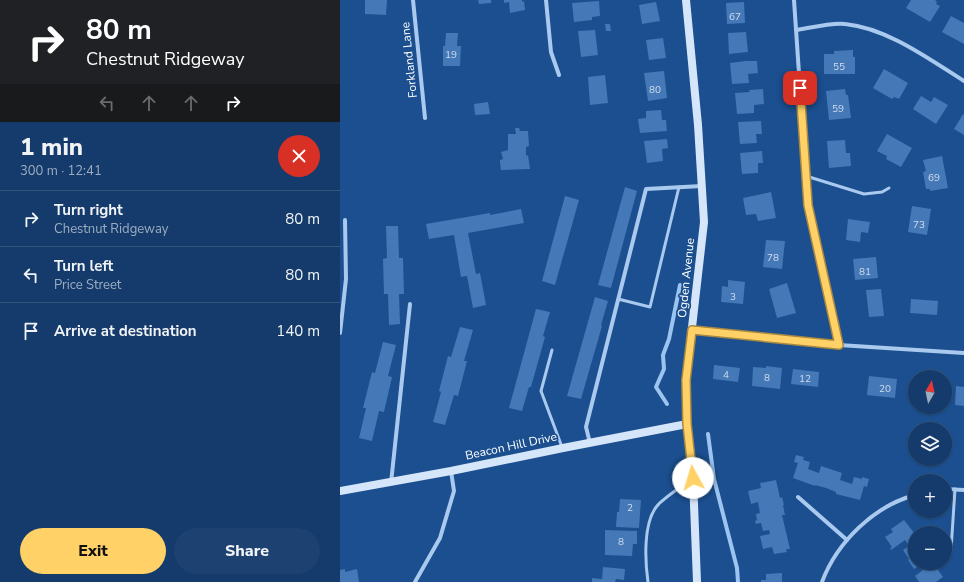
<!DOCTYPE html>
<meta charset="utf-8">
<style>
:root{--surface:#143b6b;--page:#1d4271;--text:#f1f3f6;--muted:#9dadc1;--line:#33557e;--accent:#ffd166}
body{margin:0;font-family:"Nunito Sans",sans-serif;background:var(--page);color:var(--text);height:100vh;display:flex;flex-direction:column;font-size:15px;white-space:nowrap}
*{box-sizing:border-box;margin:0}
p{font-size:13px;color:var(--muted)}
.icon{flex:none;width:22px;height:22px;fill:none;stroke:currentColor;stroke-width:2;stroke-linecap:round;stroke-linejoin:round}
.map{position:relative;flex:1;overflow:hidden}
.panel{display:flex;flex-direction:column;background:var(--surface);width:340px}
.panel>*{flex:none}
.top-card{background:#202124;color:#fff;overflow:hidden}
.needle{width:26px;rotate:9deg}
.fabs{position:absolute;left:568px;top:370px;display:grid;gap:8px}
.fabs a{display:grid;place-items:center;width:44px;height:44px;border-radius:50%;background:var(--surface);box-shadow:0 1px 3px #0004,0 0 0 1px var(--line);font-size:20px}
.pin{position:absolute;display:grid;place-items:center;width:34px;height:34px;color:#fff;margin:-17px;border-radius:8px;box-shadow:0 2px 6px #0006}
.me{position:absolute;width:44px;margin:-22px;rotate:354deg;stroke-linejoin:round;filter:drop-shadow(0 0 3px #0008)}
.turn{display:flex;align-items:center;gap:14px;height:84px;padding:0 20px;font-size:18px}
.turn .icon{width:52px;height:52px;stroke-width:2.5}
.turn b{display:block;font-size:28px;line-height:34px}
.lanes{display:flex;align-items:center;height:38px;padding:0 20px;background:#0003;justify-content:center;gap:20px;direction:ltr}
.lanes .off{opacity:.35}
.round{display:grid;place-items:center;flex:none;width:42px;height:42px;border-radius:21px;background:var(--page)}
.headline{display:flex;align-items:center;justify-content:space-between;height:68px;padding:0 20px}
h1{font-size:24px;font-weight:800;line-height:30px}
.cta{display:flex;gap:8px;margin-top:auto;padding:8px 20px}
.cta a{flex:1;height:46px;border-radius:24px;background:var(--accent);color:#111;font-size:16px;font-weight:800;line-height:46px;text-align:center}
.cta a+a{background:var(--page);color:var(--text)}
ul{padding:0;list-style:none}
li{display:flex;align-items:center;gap:12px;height:56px;padding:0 20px;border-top:1px solid var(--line)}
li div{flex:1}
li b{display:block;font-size:15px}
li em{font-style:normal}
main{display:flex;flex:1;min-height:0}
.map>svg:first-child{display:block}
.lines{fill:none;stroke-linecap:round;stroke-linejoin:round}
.stream{stroke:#9cc4f0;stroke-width:4}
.building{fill:#4478b7}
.lane{stroke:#a9c9ee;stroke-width:3}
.street{stroke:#a9c9ee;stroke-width:4}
.secondary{stroke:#d6e6fa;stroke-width:8}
.route-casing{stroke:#a68842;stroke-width:10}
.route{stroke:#ffd166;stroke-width:7}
.labels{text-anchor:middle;stroke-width:3.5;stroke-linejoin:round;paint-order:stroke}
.number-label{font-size:10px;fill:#d0dded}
.street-label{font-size:12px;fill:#fff;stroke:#1b4f8f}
</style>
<main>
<section class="panel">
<div class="top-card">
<div class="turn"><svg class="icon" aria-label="right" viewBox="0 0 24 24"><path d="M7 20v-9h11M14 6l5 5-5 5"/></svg><div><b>80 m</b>Chestnut Ridgeway</div></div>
<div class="lanes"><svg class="icon off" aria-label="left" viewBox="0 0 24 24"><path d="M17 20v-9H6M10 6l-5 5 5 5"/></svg><svg class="icon off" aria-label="ahead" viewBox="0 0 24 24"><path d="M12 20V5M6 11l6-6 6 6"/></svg><svg class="icon off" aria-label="ahead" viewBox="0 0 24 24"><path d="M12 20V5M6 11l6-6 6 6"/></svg><svg class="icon" aria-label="right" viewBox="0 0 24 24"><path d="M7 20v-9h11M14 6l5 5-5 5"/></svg></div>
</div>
<div class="headline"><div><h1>1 min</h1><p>300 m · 12:41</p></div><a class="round" style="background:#d93025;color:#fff"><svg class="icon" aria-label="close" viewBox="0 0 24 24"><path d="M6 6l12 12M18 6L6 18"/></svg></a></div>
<ul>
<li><svg class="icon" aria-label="right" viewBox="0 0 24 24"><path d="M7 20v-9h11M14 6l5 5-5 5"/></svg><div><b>Turn right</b><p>Chestnut Ridgeway</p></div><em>80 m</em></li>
<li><svg class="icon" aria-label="left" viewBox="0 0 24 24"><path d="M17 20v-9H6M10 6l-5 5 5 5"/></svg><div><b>Turn left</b><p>Price Street</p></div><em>80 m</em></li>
<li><svg class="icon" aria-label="arrive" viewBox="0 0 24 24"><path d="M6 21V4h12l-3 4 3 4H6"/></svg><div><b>Arrive at destination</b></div><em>140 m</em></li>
</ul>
<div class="cta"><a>Exit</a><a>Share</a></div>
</section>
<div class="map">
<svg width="624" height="582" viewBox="0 0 624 582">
<rect width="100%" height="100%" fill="#1b4f8f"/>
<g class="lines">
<g class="stream">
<polyline points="327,404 316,387 324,369 323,355 329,339 340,285"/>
<polyline points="368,434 374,479 397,568 398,582"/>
</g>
</g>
<g class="building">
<polygon points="25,0 47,0 46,15 25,14"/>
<polygon points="138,0 151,0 151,3 139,4"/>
<polygon points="164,0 182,0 182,2 184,1 185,10 170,13 169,2 164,3"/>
<polygon points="571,0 595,0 597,2 596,4 600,6 590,22 566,8"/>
<polygon points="259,1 260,16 252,17 252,20 234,22 232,3"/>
<polygon points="316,2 320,21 302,24 299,5"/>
<polygon points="404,2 405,23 387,24 386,3"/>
<polygon points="611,16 624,23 624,44 602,32"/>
<polygon points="265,24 270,24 271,31 266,31"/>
<polygon points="255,30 258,55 241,57 238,31"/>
<polygon points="406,32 408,52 389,54 388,33"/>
<polygon points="106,33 118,33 117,46 121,46 120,66 103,66 103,46 105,46"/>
<polygon points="323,38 326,58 309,60 306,40"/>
<polygon points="513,50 513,57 515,57 515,74 484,74 484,54 494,54 494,51"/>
<polygon points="406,61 417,61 418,73 408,74 409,83 392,84 390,63"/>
<polygon points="544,69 568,83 559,99 554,97 552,99 533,88"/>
<polygon points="324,71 327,98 308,101 304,73"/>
<polygon points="265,75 268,103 250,105 248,77"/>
<polygon points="423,89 424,104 414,105 414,113 397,114 395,93 410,92 409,90"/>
<polygon points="505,89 506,95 508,95 511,118 489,120 486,91"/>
<polygon points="581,96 591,102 594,97 608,105 596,124 573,109"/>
<polygon points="148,102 150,114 135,115 134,104"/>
<polygon points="321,110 322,120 326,120 327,131 300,133 298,119 306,118 306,111"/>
<polygon points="623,114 624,115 624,135 614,129"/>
<polygon points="421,121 422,134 416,134 417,143 400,144 398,122"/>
<polygon points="175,128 179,128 180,131 188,131 189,146 186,147 186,156 188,155 190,169 161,170 160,163 160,160 163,159 161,152 168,150 168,134 176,134"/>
<polygon points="547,134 572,148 561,167 546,159 547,156 537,151"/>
<polygon points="327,139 328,148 322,149 323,161 307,163 304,141"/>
<polygon points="505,140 506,153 510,153 511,166 489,168 487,141"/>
<polygon points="422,151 423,163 418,163 418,173 402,174 400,153"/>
<polygon points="602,156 608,188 590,191 590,189 586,189 583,172 586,171 583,160"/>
<polygon points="285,187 297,191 271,288 258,285"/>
<polygon points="431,192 436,218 418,221 416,214 406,215 403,198"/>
<polygon points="225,196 239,200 215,285 202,281"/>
<polygon points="572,206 591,209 587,235 568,232"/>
<polygon points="181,209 184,223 128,233 136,274 140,273 146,305 133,308 127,276 121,277 114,235 89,239 86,224 150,213 150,215"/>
<polygon points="508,219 530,222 528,233 521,232 520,242 506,240"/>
<polygon points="46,226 58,226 59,258 63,258 64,294 59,294 60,324 49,325 48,294 44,294 43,259 47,258"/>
<polygon points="426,240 445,241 442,269 423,267"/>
<polygon points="536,257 538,278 515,280 513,259"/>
<polygon points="388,280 405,282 403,304 381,302 382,286 388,287"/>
<polygon points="447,283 456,313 437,318 429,289"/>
<polygon points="541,289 544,316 529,317 526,290"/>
<polygon points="255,297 268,301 261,325 262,326 241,399 227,396"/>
<polygon points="571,299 598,301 597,315 570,313"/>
<polygon points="196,309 210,312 203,336 205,337 191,387 189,387 182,411 169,408"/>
<polygon points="120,327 133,330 124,361 127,361 118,396 114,395 105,425 93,422 101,392 99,391 108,356 111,357"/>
<polygon points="43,342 56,345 48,376 52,377 44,412 39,411 32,441 19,438 26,408 23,408 32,372 35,373"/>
<polygon points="374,365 400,368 398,382 373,379"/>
<polygon points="426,366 442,368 440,389 412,386 413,367 426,368"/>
<polygon points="453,369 479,372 478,387 451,384"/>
<polygon points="529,376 557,379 555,398 527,395"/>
<polygon points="616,386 624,387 624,406 615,405"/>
<polygon points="456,455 464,457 463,460 470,462 468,469 479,473 481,466 502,473 500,480 512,484 514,477 522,479 522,477 529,479 527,487 524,486 520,500 496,494 496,492 486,488 475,485 475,486 453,478 458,463 454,462"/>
<polygon points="436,480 440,498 442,497 444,505 443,505 445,515 442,515 450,549 446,549 447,552 434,554 432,547 423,549 420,536 430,534 429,530 423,531 421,523 416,524 415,521 417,520 416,514 420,513 418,502 411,504 408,491 421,488 420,483"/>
<polygon points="280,499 301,500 299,528 276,527 277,512 279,512"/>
<polygon points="564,520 575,534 575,563 593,563 603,577 596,582 579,582 575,576 583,570 580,565 574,569 568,560 569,559 563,550 569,546 565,540 551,550 550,548 552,547 545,537 553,532 551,529"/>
<polygon points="265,530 297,531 297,544 293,544 292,556 265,555"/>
<polygon points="263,567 285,569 284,580 276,579 275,582 252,582 252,578 262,579"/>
<polygon points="5,569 5,572 17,569 19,582 0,582 0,570"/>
<polygon points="442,573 442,582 421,582 421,580 426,580 426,574"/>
</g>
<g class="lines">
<g class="lane">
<polyline points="466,176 524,194 542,192 549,188"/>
<polyline points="278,299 310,307 339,187"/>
<polyline points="212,350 201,391 222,447"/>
<polyline points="611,550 615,489"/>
<path d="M308 582C305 561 303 523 317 506 323 498 343 486 351 479"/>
</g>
<g class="street">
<polyline points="73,0 85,118"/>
<polyline points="206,0 211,52 219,75"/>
<polyline points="454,0 468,205 499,345"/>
<path d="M456 30C469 28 494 22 505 24 547 28 589 59 624 81"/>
<polyline points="352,330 499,345 624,353"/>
<polyline points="0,333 6,279 5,220"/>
<polyline points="250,443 246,427 306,189 362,186"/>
<polyline points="51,483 70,304"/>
<polyline points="605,489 624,490"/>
<polyline points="458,497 507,540"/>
<polyline points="75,582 100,538 114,491 111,471"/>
<path d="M482 582C497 542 534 506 575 495"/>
</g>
<g class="secondary">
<polyline points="346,0 358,125 364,222 346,380 347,424 353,478 357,582"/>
<polyline points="0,491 111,471 223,448 347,424"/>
</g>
</g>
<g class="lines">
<defs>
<polyline id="route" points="353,478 347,424 346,380 352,330 499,345 468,205 460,88"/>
</defs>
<use href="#route" class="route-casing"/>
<use href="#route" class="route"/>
</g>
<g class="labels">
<g class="number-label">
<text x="395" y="20">67</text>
<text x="111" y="58">19</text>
<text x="499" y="70">55</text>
<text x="315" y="93">80</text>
<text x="498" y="112">59</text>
<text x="594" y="181">69</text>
<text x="579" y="228">73</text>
<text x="433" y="261">78</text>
<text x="525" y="275">81</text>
<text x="393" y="300">3</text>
<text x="386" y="378">4</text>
<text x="427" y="381">8</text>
<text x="465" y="382">12</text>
<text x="545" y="392">20</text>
<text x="290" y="511">2</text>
<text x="281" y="545">8</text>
</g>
<g class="street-label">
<text transform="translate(69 60) rotate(-96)" y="4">Forkland Lane</text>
<text transform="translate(346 278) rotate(-84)" y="4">Ogden Avenue</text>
<text transform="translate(171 446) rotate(-12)" y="4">Beacon Hill Drive</text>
</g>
</g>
</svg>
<div class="fabs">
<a><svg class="needle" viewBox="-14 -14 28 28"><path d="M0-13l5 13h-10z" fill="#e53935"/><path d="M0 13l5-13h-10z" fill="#9dadc1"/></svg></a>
<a><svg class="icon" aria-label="layers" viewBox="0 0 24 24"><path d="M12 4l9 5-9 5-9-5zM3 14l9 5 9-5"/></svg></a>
<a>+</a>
<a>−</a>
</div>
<div class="pin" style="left:460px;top:88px;background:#d93025"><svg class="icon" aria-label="arrive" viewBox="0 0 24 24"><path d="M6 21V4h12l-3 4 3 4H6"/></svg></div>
<svg class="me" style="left:353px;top:478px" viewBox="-20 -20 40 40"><circle r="19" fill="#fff"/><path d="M0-13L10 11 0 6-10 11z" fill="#ffd166"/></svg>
</div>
</main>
